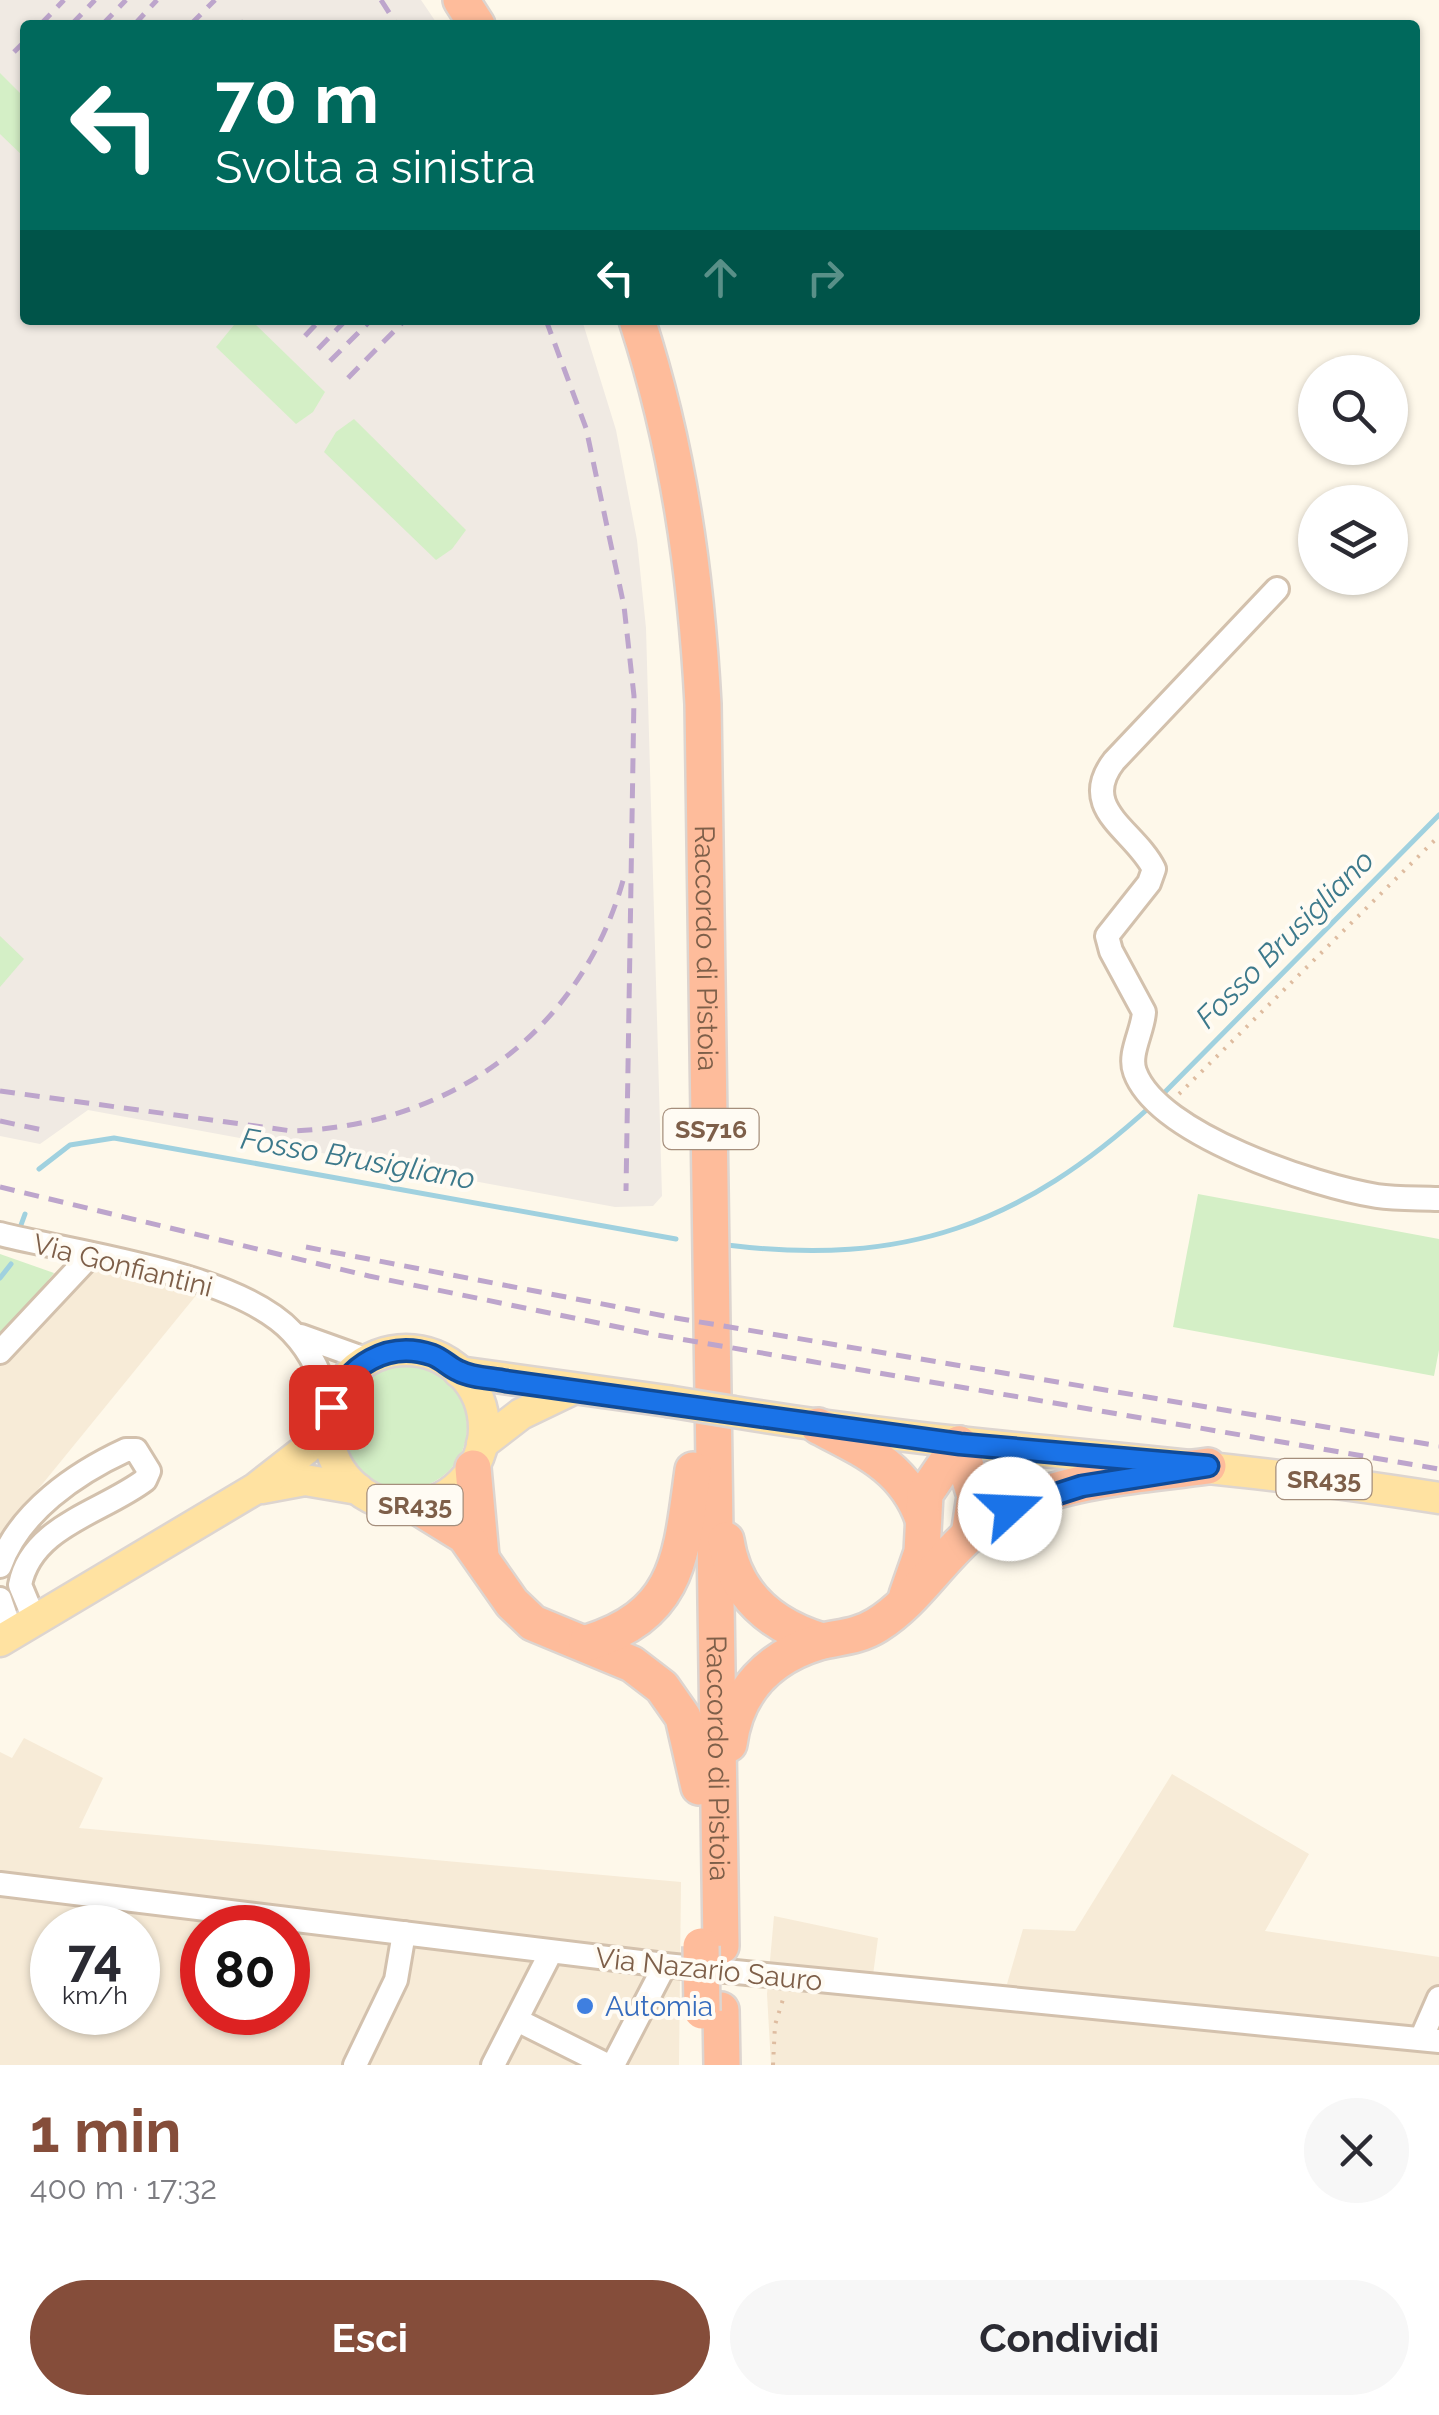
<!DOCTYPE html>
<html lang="it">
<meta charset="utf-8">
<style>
:root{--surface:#fff;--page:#f7f7f7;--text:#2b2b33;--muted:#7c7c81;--accent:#854d3a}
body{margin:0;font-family:Raleway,sans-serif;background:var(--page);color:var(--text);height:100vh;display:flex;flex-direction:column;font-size:38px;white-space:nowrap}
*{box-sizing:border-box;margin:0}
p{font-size:32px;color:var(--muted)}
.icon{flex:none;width:55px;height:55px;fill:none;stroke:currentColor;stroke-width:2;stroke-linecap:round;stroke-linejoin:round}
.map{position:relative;height:2065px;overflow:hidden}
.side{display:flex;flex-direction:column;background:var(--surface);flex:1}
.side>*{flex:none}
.top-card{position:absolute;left:20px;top:20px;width:1400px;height:305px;border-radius:10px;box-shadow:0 2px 8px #0004;background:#00695c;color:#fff;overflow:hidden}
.controls{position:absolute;left:1298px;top:355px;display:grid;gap:20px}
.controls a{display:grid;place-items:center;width:110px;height:110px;border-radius:50%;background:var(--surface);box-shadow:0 2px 8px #0004;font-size:50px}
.speed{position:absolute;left:30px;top:1905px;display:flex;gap:20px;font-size:50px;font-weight:700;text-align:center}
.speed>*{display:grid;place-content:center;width:130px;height:130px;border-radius:50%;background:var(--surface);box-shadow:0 2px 8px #0004;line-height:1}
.speed small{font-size:25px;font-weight:400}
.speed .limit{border:15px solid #d22;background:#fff;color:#111}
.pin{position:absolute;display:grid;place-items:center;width:85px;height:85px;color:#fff;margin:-42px;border-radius:20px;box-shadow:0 5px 15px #0006}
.me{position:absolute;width:110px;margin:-55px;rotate:70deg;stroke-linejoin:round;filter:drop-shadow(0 0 8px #0008)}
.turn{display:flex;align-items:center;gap:35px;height:210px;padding:0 30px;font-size:45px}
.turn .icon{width:130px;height:130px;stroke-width:2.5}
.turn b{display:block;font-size:70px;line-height:85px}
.lanes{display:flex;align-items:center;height:95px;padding:0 30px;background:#0003;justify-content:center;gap:50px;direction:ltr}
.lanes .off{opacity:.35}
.round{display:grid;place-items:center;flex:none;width:105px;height:105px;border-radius:52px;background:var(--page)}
.headline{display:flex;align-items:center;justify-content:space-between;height:170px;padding:0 30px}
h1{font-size:60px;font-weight:700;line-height:75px;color:var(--accent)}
.button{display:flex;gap:20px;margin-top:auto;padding:20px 30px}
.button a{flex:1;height:115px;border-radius:60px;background:var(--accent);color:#fff;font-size:40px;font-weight:700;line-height:115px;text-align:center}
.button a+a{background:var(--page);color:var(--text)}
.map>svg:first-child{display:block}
.residential{fill:#f7ebd7;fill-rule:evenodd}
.industrial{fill:#f0eae3}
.green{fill:#d4efc6}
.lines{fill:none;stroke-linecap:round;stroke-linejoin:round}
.stream{stroke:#a0d1df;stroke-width:5}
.minor-casing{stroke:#d3c1ad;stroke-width:28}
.major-casing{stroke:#ddd5d0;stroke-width:35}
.highway-casing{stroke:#ddd5d0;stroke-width:40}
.path{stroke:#debca0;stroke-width:4;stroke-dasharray:2.5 8;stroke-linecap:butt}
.minor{stroke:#fff;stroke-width:22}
.major{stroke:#ffe2a1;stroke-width:30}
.highway{stroke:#febc9b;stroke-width:35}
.rail{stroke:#bda5cc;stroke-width:5;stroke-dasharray:15 10;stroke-linecap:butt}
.major-bridge-casing{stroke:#ddd5d0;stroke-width:35;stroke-linecap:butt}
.highway-bridge-casing{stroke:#ddd5d0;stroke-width:40;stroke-linecap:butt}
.major-bridge{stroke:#ffe2a1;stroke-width:30}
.highway-bridge{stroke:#febc9b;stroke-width:35}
.route-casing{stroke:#114b97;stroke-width:25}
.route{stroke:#1a73e8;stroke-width:18}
.shop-dot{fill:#3f7fe0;stroke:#fffbf3;stroke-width:4}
.labels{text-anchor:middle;stroke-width:8;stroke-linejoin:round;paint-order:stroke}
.shield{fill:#fffbf3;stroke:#a58e7c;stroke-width:2.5}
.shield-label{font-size:25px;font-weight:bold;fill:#7e5f49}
.street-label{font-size:28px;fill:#7e5f49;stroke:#fffbf3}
.shop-label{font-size:28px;fill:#366cbe;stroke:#fffbf3;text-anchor:start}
.water-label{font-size:30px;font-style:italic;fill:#3c798b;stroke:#fffbf3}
</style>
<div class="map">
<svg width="1439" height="2065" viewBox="0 0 1439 2065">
<rect width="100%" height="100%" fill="#fef8ea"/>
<g class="residential">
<polygon points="96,1266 198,1293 0,1536 0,1341 54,1273"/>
<path d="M24 1738 103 1778 79 1828 681 1882 679 2065H0V1752L12 1758ZM52 1928H138V2012H52ZM202 1928H288V2012H202Z"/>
<polygon points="1172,1774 1309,1854 1265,1931 1439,1957 1439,2065 771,2065 767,1994 774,1916 878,1938 873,1975 1007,1984 1023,1929 1075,1931"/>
</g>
<polygon class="industrial" points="0,0 421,0 438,25 25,25 25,320 582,320 616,430 637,540 646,628 662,1196 653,1206 615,1207 88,1110 40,1144 0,1136"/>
<g class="green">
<polygon points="0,73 25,98 25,158 0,134"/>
<polygon points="238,320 251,320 325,392 313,412 296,424 216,347"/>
<polygon points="354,419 466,530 452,549 436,560 324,452 336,432"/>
<polygon points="0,936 24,959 0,987"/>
<polygon points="1198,1194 1439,1239 1439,1350 1434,1376 1173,1327"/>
<polygon points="0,1254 54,1273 0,1341"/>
<circle cx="405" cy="1427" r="62"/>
</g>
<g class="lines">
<g class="stream">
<polyline points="1162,1095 1439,815"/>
<polyline points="39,1169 70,1145 114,1138 676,1239"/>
<polyline points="21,1225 25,1214"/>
<path d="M727 1245C904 1267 1021 1225 1152 1105"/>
<polyline points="0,1278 11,1264"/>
</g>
<defs>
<g id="minor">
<path d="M1277 589 1114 761C1077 809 1135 830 1154 869L1149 883 1107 936 1111 951 1144 1012C1143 1031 1128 1054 1135 1072 1158 1135 1315 1186 1377 1196 1397 1199 1419 1198 1439 1199"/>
<path d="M0 1234C79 1254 237 1273 292 1332 313 1354 322 1378 331 1407"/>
<polyline points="301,1336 368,1360"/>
<polyline points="0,1352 90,1256"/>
<path d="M0 1566C19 1512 76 1473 126 1450H136L149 1471 145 1480C103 1512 31 1526 20 1585L35 1621"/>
<polyline points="0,1599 12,1634"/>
<polyline points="0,1884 665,1965 1439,2041"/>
<polyline points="517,2020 607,2065"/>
<polyline points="1421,2039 1439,1998"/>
<polyline points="355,2065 396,1980 404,1933"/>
<polyline points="493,2065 551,1952"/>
<polyline points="613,2065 665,1965"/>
</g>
<g id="major">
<circle cx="406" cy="1428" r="78"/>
<polyline points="459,1372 667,1401"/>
<path d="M734 1412C968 1451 1205 1460 1439 1498"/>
<polyline points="482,1444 521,1414 573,1389"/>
<polyline points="262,1488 305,1480 358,1489"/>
<polyline points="0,1641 255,1489 305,1450 328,1425"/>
</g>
<g id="highway">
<polyline points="461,0 477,25"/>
<path id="s1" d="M637 320C678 446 696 573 703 704L721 1946"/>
<path d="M818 1426C864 1450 905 1467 923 1519"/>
<polyline points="959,1444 975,1496 969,1535"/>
<polyline points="473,1468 481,1556"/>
<polyline points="415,1505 465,1536 512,1603 533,1623 632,1664 662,1687 683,1717 699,1787"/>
<path d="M726 1540C734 1595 772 1626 822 1641"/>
<polyline points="907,1595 922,1552 925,1494 959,1444"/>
<path d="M587 1643C681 1614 681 1555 693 1470"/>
<path d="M729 1744C736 1691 769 1657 819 1642 839 1637 858 1637 877 1625 914 1602 936 1564 969 1535 1030 1480 1130 1477 1208 1466"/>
<polyline points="721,2010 722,2065"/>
</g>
</defs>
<use href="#minor" class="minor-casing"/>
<use href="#major" class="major-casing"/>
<use href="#highway" class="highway-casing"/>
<g class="path">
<polyline points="1179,1094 1439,836"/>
<polyline points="773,2065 775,2025 784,1996"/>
</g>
<use href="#minor" class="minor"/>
<use href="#major" class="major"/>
<use href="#highway" class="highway"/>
<g class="rail">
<polyline points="381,0 397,25"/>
<polyline points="40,25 64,0"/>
<polyline points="71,25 95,0"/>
<polyline points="102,25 126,0"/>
<polyline points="134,25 157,0"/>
<polyline points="190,25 215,0"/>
<polyline points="241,25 244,21"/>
<polyline points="14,52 25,41"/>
<polyline points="546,320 586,428 624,606 634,696 626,1191"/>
<polyline points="305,336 320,320"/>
<polyline points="318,349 346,320"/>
<polyline points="330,361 371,320"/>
<polyline points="348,378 405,320"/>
<path d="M0 1091 292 1131C450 1126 582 1032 624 877"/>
<polyline points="0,1121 43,1130"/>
<polyline points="0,1187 369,1276 657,1335 1439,1469"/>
<polyline points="306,1247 670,1317 1439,1446"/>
</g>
<defs>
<polyline id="major-bridge" points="667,1401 734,1412"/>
<polyline id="highway-bridge" points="701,1946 702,2011"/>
</defs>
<use href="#major-bridge" class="major-bridge-casing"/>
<use href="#highway-bridge" class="highway-bridge-casing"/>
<use href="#major-bridge" class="major-bridge"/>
<use href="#highway-bridge" class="highway-bridge"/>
</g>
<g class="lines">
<defs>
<path id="route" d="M331 1407C347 1365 388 1340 432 1355 443 1359 449 1367 459 1371 472 1378 492 1378 506 1381L960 1444 1208 1466 1082 1486 1010 1509"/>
</defs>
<use href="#route" class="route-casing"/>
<use href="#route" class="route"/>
</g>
<circle class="shop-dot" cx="585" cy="2006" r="10"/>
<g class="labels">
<g class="shield">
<rect x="663.5" y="1109" width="95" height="40" rx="8"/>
<rect x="1276.5" y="1459" width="95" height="40" rx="8"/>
<rect x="367.5" y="1485" width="95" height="40" rx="8"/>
</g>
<g class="shield-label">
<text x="711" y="1138">SS716</text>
<text x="1324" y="1488">SR435</text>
<text x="415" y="1514">SR435</text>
</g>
<g class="street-label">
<text dy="10" stroke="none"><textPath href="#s1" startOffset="635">Raccordo di Pistoia</textPath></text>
<text transform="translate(123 1265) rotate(14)" y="10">Via Gonfiantini</text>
<text dy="10" stroke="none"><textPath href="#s1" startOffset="1445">Raccordo di Pistoia</textPath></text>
<text transform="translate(709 1969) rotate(6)" y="10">Via Nazario Sauro</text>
</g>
<g class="shop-label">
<text x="605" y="2016">Automia</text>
</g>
<g class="water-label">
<text transform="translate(1285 939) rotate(-45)" y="10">Fosso Brusigliano</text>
<text transform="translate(358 1159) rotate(10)" y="10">Fosso Brusigliano</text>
</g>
</g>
</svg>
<div class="controls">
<a><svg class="icon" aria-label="search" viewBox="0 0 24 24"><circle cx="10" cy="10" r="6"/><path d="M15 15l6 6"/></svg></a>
<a><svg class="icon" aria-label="layers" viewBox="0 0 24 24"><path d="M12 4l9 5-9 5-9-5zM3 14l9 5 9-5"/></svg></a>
</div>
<div class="speed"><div>74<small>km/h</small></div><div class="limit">80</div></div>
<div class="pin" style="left:331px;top:1407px;background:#d93025"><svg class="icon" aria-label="arrive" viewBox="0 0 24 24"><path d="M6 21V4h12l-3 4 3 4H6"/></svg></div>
<svg class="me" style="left:1010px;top:1509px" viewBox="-20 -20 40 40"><circle r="19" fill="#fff"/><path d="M0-13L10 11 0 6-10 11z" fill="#1a73e8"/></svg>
<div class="top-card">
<div class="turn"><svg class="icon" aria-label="left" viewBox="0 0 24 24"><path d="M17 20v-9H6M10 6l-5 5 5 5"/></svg><div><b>70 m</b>Svolta a sinistra</div></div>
<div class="lanes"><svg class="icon" aria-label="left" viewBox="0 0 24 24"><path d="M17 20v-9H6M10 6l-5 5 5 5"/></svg><svg class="icon off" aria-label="ahead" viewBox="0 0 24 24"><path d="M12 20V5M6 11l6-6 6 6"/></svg><svg class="icon off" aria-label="right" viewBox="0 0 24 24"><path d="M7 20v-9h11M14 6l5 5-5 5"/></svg></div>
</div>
</div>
<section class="side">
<div class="headline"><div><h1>1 min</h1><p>400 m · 17:32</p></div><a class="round"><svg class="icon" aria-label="close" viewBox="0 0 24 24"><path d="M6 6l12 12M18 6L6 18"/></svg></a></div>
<div class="button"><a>Esci</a><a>Condividi</a></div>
</section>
